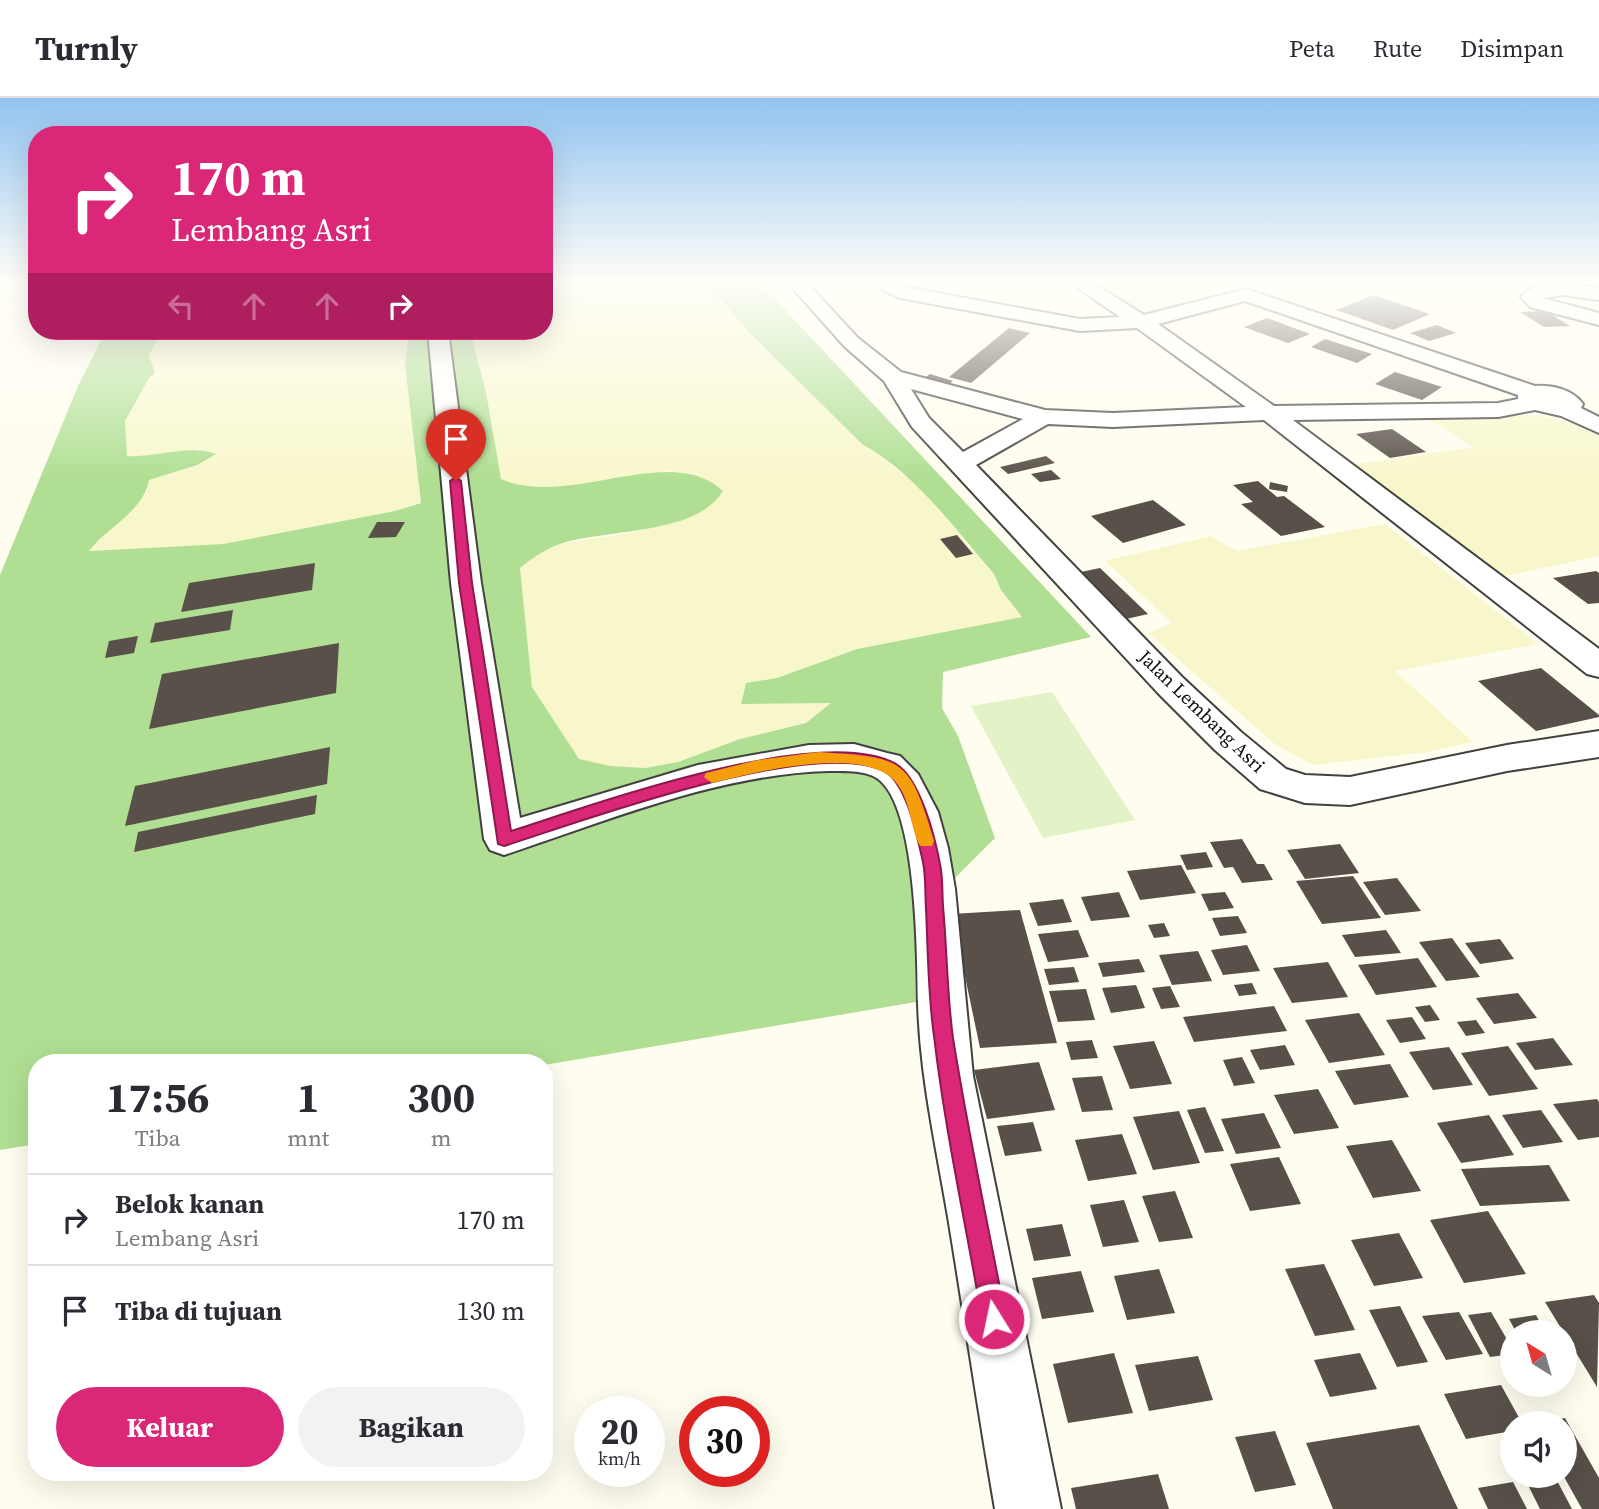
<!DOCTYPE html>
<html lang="id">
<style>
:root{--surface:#fff;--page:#f2f2f3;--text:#2b2b33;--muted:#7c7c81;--line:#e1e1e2;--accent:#db2777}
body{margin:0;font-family:"Source Serif 4",serif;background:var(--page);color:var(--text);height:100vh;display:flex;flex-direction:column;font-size:26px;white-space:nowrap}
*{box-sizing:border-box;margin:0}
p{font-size:23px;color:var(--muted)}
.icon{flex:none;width:38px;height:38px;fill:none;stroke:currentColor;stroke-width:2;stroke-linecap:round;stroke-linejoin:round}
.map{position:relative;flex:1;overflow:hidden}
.side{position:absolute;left:28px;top:956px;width:525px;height:427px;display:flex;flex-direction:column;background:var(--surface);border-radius:28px;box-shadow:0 7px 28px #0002}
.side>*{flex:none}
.top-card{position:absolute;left:28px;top:28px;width:525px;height:214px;border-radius:28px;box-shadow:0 7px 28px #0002;background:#db2777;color:#fff;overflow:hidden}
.needle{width:46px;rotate:323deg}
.controls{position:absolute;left:1500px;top:1222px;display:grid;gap:14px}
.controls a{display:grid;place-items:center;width:77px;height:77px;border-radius:50%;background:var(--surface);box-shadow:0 7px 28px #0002;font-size:35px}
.speed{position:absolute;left:574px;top:1298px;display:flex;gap:14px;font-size:35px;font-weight:700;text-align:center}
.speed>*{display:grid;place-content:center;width:91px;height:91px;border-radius:50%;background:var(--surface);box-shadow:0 7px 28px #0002;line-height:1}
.speed small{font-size:18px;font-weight:400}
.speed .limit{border:10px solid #d22;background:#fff;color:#111}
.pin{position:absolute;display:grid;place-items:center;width:60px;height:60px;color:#fff;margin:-72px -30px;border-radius:50% 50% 50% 0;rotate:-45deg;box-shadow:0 0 7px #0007}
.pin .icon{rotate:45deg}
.me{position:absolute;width:77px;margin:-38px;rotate:350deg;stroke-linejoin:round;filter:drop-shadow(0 0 5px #0008)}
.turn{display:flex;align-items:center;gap:24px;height:147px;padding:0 28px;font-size:32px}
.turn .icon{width:91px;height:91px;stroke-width:2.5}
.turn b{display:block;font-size:49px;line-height:60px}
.lanes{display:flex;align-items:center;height:66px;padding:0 28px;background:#0003;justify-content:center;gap:35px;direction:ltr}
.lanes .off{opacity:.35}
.eta{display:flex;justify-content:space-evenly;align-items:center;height:119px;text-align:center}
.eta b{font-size:42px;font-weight:700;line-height:49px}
.action{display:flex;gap:14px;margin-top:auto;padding:14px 28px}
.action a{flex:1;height:80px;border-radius:42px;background:var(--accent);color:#fff;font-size:28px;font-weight:700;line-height:80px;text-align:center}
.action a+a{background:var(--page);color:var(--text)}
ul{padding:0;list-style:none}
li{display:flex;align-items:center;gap:21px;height:91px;padding:0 28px;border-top:2px solid var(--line)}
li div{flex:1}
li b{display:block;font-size:26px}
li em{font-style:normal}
header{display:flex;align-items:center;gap:42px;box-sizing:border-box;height:98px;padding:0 35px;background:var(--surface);border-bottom:2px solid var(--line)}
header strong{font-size:33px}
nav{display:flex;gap:38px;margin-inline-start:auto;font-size:24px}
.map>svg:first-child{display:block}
.farmland{fill:#f8f7cc}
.forest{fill:#b0df93}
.pitch{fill:#e1f3c7}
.building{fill:#585049}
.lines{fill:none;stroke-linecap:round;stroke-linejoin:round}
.minor-casing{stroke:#414141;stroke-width:4}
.minor{fill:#fff;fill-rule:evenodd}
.route{fill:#db2777;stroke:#8e194d;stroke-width:2}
.slow{fill:#f59e0b}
.labels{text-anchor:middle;stroke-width:7;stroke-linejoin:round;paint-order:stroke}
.street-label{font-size:19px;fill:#0e0e0e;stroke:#fff}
</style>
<header>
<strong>Turnly</strong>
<nav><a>Peta</a><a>Rute</a><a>Disimpan</a></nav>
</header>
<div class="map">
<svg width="1599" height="1411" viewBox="0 0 1599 1411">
<rect width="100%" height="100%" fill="#fffdef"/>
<g class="farmland">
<polygon points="544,185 706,185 749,234 862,346 876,354 923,393 994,477 1001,492 1023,519 857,551 777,580 746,585 741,606 832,605 806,625 740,641 678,664 645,670 610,668 579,662 532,589 520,470 536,457 559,446 630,435 696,416 693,376 669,373 593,386 540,390 517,388 501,381 486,294 470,233 544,233"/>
<polygon points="1091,185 1242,185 1150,214 1140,213"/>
<polygon points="162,233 409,233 405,267 421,404 395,413 223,446 87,453 136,407 147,394 149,382 197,367 201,351 148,360 127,358 125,323 149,280 149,258"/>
<polygon points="1540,317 1587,329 1599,336 1599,458 1501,479 1351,367 1473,349 1428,321"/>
<polygon points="1385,426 1538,546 1395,573 1473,644 1428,654 1314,667 1276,647 1148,535 1172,525 1105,463 1211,438 1237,453"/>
</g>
<path class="forest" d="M706 185H760L1091 539 943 574 942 610 958 638 995 740 924 811 922 903 544 967V964H37V1046L0 1052V477L78 288 106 233H162L149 257 155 275 149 280 125 323 127 358C156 360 189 346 216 356L197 367 149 382C144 413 106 430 89 453L223 446 395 413 421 405 405 267 409 233H470L486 294 501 381C570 411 670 343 723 393 695 439 602 430 557 447 543 453 532 460 520 470L532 589 579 661 610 668 645 670 678 664 740 641 806 625 831 605 741 606 746 585 777 580 857 551 1022 519 1001 492 994 476C954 430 916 376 862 346L749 234Z"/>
<polygon class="pitch" points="1052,594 1135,722 1043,740 971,608"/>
<g class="building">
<polygon points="1374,197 1430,216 1393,232 1336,212"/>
<polygon points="1546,213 1570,228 1544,229 1520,214"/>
<polygon points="1267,220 1310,236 1288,245 1244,229"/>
<polygon points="1437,227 1456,235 1429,243 1410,235"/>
<polygon points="1009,230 1030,235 971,285 949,279"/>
<polygon points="1325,241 1372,256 1357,265 1311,249"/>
<polygon points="1395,274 1442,289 1422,302 1375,286"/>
<polygon points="930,276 953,283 945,289 923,281"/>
<polygon points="1392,331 1426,354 1390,360 1356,336"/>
<polygon points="1046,358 1055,365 1008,376 1000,369"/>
<polygon points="1051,372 1061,381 1040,384 1031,376"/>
<polygon points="1258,383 1277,399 1284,398 1325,429 1281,438 1241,406 1253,404 1233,387"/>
<polygon points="1270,384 1288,388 1287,394 1269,391"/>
<polygon points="1153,402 1186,427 1123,445 1091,418"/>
<polygon points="377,424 405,424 396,439 368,440"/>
<polygon points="957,437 973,456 956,460 940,441"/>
<polygon points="315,465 312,492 181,514 189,485"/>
<polygon points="1100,470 1148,516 1122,522 1076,475"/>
<polygon points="1596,473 1599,475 1599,505 1588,506 1553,480"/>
<polygon points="233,512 230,532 150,545 155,525"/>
<polygon points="138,538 134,555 105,560 109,543"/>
<polygon points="339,545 336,595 149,631 162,576"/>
<polygon points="1541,570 1599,617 1599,619 1536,633 1478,583"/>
<polygon points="330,649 327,686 125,728 135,688"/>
<polygon points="317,697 315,716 134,754 138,734"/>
<polygon points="1242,741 1257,766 1264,766 1273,782 1242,785 1233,769 1224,770 1210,744"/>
<polygon points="1340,746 1359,775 1305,781 1287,752"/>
<polygon points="1206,754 1213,769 1187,772 1180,757"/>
<polygon points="1181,767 1196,795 1140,802 1127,773"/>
<polygon points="1353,778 1381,820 1322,826 1296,783"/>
<polygon points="1397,780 1421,813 1385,817 1363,784"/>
<polygon points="1119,794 1130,819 1091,823 1081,799"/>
<polygon points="1225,794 1234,810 1209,813 1201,796"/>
<polygon points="1063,801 1072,824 1038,828 1029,805"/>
<polygon points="1020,812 1057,945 980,950 952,816"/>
<polygon points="1238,818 1247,835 1220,838 1212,820"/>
<polygon points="1164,825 1170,838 1154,840 1148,827"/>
<polygon points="1078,832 1089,859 1048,864 1038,836"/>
<polygon points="1386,832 1401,855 1355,859 1342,837"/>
<polygon points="1452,840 1480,879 1446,883 1419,844"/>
<polygon points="1500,841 1514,861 1480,866 1465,845"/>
<polygon points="1247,847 1260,873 1223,877 1211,852"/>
<polygon points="1198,853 1212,883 1172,887 1159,857"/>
<polygon points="1418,860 1437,889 1376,897 1358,867"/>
<polygon points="1139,861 1145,874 1103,879 1098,865"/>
<polygon points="1328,864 1348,899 1292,905 1273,870"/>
<polygon points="1074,869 1079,884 1049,887 1044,871"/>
<polygon points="1252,885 1257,896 1239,898 1234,887"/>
<polygon points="1136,887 1145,910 1111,915 1102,890"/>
<polygon points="1170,888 1180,909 1161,911 1152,890"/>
<polygon points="1086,891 1095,922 1058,924 1049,893"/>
<polygon points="1518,895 1537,920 1494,926 1476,900"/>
<polygon points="1430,907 1440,922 1425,924 1415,909"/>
<polygon points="1274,908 1287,933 1194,944 1183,919"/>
<polygon points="1359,915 1385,957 1329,965 1305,922"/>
<polygon points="1412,919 1426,941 1400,945 1386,922"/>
<polygon points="1476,922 1485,935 1466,938 1457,924"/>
<polygon points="1553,940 1573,967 1535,972 1516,945"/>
<polygon points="1092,942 1098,960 1071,962 1066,944"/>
<polygon points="1154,943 1172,986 1130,991 1113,948"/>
<polygon points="1285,947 1295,967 1260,972 1250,952"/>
<polygon points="1508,948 1538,991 1489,998 1461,955"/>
<polygon points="1449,949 1473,987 1433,992 1409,954"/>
<polygon points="1242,959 1255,985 1234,988 1223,962"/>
<polygon points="1039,964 1055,1012 987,1021 974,972"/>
<polygon points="1390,966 1409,999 1354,1007 1335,973"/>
<polygon points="1102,978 1113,1012 1082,1014 1072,980"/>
<polygon points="1318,991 1339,1030 1294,1036 1274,997"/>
<polygon points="1597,1001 1599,1004 1599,1039 1578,1042 1553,1006"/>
<polygon points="1205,1009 1224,1053 1205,1055 1187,1012"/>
<polygon points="1541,1012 1563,1044 1523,1050 1502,1017"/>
<polygon points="1179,1013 1200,1065 1153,1072 1133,1019"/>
<polygon points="1264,1015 1281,1050 1236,1056 1221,1021"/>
<polygon points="1489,1017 1514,1057 1461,1065 1437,1025"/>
<polygon points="1033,1024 1042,1053 1005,1058 997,1028"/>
<polygon points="1122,1036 1137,1076 1088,1083 1075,1042"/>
<polygon points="1392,1042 1421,1093 1373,1100 1346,1048"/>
<polygon points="1279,1059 1301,1106 1250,1113 1230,1066"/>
<polygon points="1549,1067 1570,1103 1480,1108 1461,1071"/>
<polygon points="1175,1093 1193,1140 1159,1144 1142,1098"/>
<polygon points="1124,1102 1139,1144 1103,1149 1090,1107"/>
<polygon points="1488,1113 1526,1176 1464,1185 1430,1122"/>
<polygon points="1062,1126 1071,1158 1034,1163 1026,1131"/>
<polygon points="1399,1135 1423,1180 1374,1188 1351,1142"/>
<polygon points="1324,1166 1355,1232 1315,1238 1285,1171"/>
<polygon points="1159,1171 1175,1215 1127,1222 1114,1178"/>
<polygon points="1081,1173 1094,1214 1042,1221 1032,1180"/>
<polygon points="1594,1197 1599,1205 1597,1289 1545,1204"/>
<polygon points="1400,1208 1428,1264 1397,1269 1369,1212"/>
<polygon points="1459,1214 1483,1256 1446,1262 1422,1218"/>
<polygon points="1491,1214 1512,1250 1512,1256 1490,1259 1468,1217"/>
<polygon points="1536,1217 1545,1234 1516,1234 1509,1221"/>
<polygon points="1114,1255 1133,1315 1068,1325 1053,1266"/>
<polygon points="1360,1255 1377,1291 1330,1299 1314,1262"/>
<polygon points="1198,1258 1213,1302 1149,1313 1135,1267"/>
<polygon points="1501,1287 1522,1325 1512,1325 1512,1333 1466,1341 1444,1296"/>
<polygon points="1565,1320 1599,1380 1599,1411 1582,1411 1563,1377 1564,1325 1543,1325"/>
<polygon points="1419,1327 1458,1411 1333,1411 1306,1345"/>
<polygon points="1275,1333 1296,1387 1255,1394 1235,1339"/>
<polygon points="1158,1376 1169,1411 1076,1411 1071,1390"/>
<polygon points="1523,1377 1554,1377 1572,1411 1540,1411"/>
<polygon points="1513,1384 1527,1411 1488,1411 1478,1390"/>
</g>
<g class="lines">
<defs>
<g id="minor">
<path d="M788 185H807L858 240 901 274 1045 312 1113 315 1246 309 1137 230 1080 233 900 200 884 193 882 185H900L905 189 1080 221 1120 219 1071 185H1093L1144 217 1246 191 1535 288C1552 287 1572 291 1583 306L1581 310 1599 319V335L1561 318 1535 312 1498 319 1293 322 1599 551V579L1587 576 1264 322 1113 329 1048 326 976 367 1182 579 1241 634 1286 671 1305 677 1350 679 1507 647 1599 633V659L1507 673 1350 707 1305 705 1260 691 1215 652 1158 595 912 329 884 283 844 248ZM1245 203 1518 297V301L1498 305 1274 308 1158 226ZM911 291 1023 321 963 354 929 320Z"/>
<path d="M1563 185 1599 190V202L1563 197 1543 200 1599 215V227L1530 209 1521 199C1532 186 1547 185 1563 185Z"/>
<path d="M428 233H448L481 485 520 720 698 667 809 647 854 646 887 655 900 658 918 676 938 714 948 750 955 791 973 978 1061 1411H995C978 1314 964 1216 948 1119 936 1048 920 978 918 905 917 860 918 698 873 678 859 672 843 673 828 673 719 676 607 723 504 757L490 752 484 741 451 485Z"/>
</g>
</defs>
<use href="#minor" class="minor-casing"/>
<use href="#minor" class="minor"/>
</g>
<linearGradient id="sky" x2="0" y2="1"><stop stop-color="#91c3f0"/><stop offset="0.48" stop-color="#fffef8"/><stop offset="1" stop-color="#fffef8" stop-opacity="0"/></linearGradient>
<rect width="1599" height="382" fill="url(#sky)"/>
<path class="route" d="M456 379 461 383 472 485 511 733C594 707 820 624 896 666 920 680 935 739 940 766 943 779 942 794 943 808 947 851 947 896 953 940 968 1034 988 1127 1006 1221L1002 1229 994 1233 985 1229 982 1221C966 1127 945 1033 934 938 928 897 928 853 926 811 925 796 926 779 923 764 917 739 907 685 884 673 813 638 583 723 504 748L498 746 459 485 450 383Z"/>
<path class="slow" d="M819 654C904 660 909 659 934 743L932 748H920C910 729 911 705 898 687 869 645 754 674 712 685L704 679 706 675 758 662Z"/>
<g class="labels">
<g class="street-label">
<text transform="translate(1202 613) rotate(44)" y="7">Jalan Lembang Asri</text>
</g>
</g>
</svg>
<div class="controls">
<a><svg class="needle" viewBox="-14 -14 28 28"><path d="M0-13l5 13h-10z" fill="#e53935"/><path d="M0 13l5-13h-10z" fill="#7c7c81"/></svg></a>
<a><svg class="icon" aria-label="sound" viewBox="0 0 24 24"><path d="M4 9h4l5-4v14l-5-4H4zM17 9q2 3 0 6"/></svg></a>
</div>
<div class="speed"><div>20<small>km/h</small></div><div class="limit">30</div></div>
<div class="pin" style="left:456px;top:383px;background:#d93025"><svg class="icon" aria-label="arrive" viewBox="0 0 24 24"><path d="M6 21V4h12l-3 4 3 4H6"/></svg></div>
<svg class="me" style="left:994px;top:1221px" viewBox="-20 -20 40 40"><circle r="17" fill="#db2777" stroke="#fff" stroke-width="3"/><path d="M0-11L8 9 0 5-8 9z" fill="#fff"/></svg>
<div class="top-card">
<div class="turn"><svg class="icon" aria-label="right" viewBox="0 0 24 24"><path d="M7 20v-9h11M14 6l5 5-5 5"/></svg><div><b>170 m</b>Lembang Asri</div></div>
<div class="lanes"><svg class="icon off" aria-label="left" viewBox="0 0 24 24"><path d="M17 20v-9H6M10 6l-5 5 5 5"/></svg><svg class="icon off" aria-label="ahead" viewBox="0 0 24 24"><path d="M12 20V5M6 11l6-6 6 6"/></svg><svg class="icon off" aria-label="ahead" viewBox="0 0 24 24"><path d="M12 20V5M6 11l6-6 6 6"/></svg><svg class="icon" aria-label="right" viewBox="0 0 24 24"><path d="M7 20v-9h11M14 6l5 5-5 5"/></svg></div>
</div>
<section class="side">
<div class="eta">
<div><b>17:56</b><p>Tiba</p></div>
<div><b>1</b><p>mnt</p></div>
<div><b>300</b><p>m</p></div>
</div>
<ul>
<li><svg class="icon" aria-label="right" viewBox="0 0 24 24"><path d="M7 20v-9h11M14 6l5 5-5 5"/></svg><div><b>Belok kanan</b><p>Lembang Asri</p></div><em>170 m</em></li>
<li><svg class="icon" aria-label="arrive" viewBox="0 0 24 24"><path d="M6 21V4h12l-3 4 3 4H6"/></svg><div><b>Tiba di tujuan</b></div><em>130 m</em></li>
</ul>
<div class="action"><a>Keluar</a><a>Bagikan</a></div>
</section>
</div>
